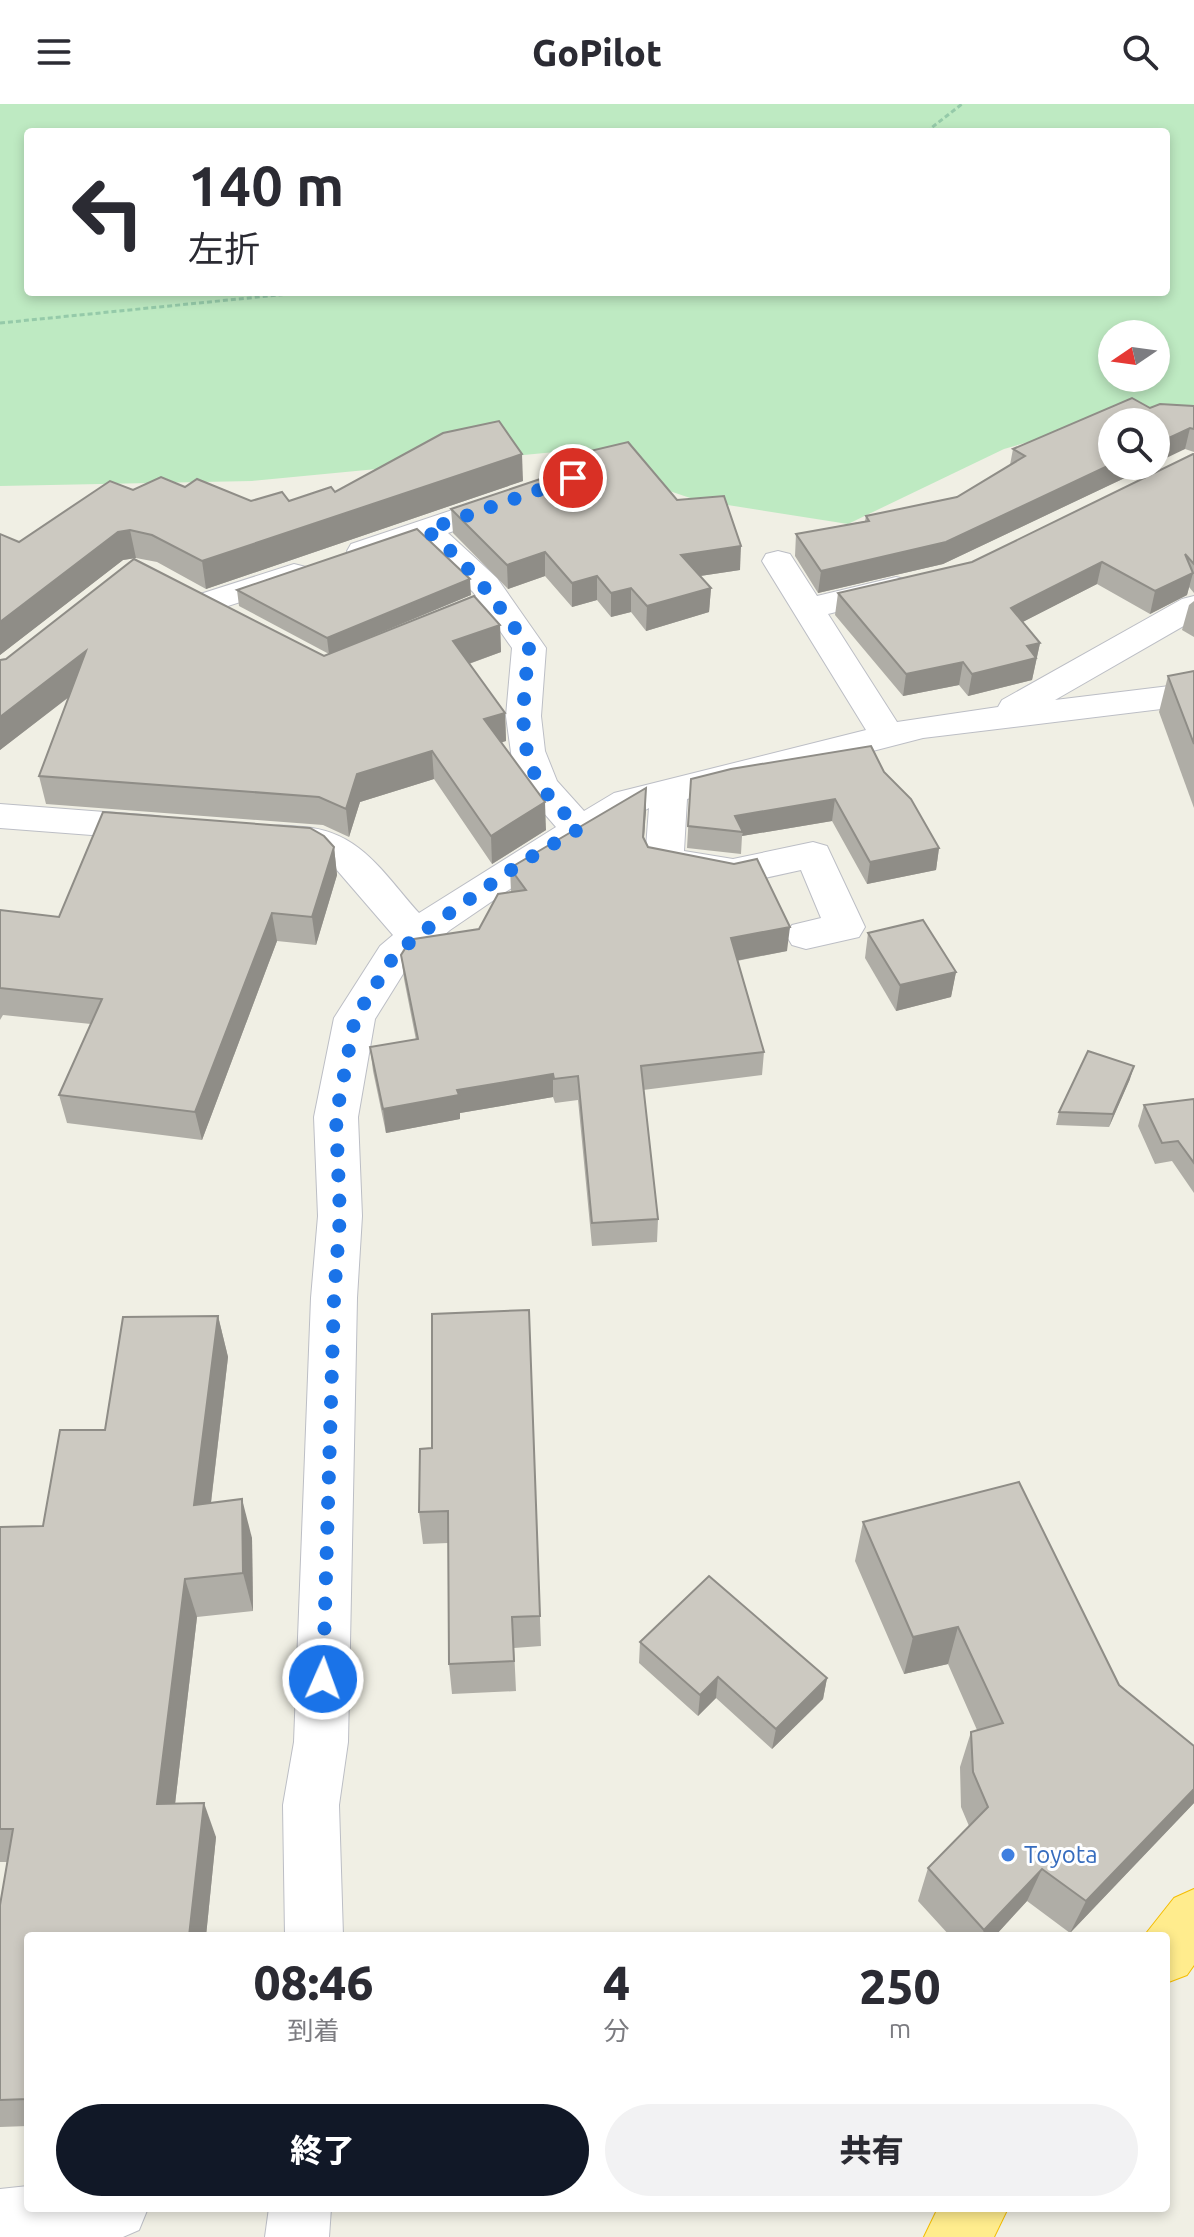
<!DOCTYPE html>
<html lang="ja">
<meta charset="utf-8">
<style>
:root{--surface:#fff;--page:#f2f2f3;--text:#2b2b33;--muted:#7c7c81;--accent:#111827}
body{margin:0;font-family:Ubuntu,"Noto Sans JP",sans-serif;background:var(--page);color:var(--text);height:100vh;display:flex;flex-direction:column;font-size:30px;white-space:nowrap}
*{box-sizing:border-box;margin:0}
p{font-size:26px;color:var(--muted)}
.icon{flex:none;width:44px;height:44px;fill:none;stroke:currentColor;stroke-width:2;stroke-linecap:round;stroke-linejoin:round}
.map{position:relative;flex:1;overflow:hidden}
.side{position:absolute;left:24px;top:1828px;width:1146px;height:280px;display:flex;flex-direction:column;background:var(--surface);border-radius:8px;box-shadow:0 4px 12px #0003}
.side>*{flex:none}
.hud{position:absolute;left:24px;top:24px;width:1146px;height:168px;border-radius:8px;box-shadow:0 4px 12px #0003;background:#fff;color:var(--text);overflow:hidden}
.needle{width:52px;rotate:257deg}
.fabs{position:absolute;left:1098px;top:216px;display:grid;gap:16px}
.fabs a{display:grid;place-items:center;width:72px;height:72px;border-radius:50%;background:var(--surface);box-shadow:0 4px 12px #0003;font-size:40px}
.pin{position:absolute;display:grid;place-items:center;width:68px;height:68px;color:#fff;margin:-34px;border:4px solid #fff;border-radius:50%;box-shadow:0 2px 8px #0007}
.me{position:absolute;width:88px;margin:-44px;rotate:2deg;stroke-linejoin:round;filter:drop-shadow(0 0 6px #0008)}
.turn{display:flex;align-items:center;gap:28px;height:168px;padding:0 32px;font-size:36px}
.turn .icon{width:104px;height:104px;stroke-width:2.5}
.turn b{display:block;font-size:56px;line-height:68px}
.eta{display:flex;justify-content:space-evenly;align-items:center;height:136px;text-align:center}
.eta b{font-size:48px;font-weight:800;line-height:56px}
.primary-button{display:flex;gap:16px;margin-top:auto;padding:16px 32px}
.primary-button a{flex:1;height:92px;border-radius:48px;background:var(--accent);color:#fff;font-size:32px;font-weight:800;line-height:92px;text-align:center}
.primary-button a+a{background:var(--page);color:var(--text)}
header{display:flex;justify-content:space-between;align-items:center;height:104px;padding:0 32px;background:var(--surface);font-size:36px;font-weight:800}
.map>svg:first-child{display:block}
.green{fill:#beeac2;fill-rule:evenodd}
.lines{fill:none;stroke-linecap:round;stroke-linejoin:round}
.minor-casing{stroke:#bcbec5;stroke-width:2}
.highway-casing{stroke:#f5bd00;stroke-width:2}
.path{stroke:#95caa9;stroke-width:3;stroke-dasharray:5 3;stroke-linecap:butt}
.minor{fill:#fff;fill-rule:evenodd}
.highway{fill:#ffec8d;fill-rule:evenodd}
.wall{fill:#afada6}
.shaded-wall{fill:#8f8d87}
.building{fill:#ccc9c1;stroke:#8f8d87;stroke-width:2}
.route{stroke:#1a73e8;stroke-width:14;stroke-dasharray:0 25.2}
.shop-dot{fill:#3f7fe0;stroke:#fff;stroke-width:3}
.labels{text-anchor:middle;stroke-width:6;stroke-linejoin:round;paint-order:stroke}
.near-shop-label{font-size:24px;fill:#366cbe;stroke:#fff;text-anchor:start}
</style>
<header><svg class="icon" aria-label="menu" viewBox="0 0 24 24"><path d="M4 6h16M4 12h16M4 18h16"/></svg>GoPilot<svg class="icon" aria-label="search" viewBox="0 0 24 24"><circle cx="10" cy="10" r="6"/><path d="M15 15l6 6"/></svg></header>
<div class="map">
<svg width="1194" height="2133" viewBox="0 0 1194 2133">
<rect width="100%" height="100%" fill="#f0efe4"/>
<path class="green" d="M0 0H1194V322L1141 305 1004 345 848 420 696 396 555 348 252 377 0 382ZM28 28H1166V188H28ZM1112 230H1156V274H1112Z"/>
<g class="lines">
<defs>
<g id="minor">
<path d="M506 388 517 391 522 398 517 405 448 429 497 474 546 544 541 612 545 647 557 677 584 707 614 689 866 626 762 457 766 450 778 447 790 450 817 492 896 473 908 476 913 483 908 490 828 510 897 618 998 603 1002 596 1182 495 1194 492V516L1055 596 1194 579V601L923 634 687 695 684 747 733 755 813 738 827 742 865 823 859 833 806 845 792 841 786 831 792 821 821 814 801 766 733 781 650 766 645 757 649 704 535 768 450 826 408 862 375 915 358 1013 362 1112 357 1194 348 1638 339 1701 343 1832H285L283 1701 294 1638 311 1194 318 1112 314 1013 334 914 380 842 393 831 330 758 315 749 260 742 254 733 260 724C275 720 288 722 303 723 360 727 383 769 419 809L556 723 530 693 513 663 506 612 512 544 489 511 440 531 428 534 416 531 411 524 416 517 476 492 473 488 420 438 363 457 351 454 347 447 351 440Z"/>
<polygon points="294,460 306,463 311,470 306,477 206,509 194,506 189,499 194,492"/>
<polygon points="0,700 157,712 170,715 176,724 170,733 157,736 0,724"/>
<polygon points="28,2082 28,2104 148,2104 139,2126 123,2133 0,2133 0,2085"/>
<polygon points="269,2104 331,2104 329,2133 265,2133"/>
</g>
<g id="highway">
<polygon points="1194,1785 1194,1861 1187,1871 1166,1879 1166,1832 1144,1832 1174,1794"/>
<polygon points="938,2104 1008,2104 994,2133 924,2133"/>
</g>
</defs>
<use href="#minor" class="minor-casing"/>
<use href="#highway" class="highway-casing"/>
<g class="path">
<polyline points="926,28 962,0"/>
<polyline points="0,219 308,188"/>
</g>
<use href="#minor" class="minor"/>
<use href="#highway" class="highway"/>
</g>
<g class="wall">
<polygon points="1194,302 1194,348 1185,345 1112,362 1150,362 943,460 818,489 795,452 796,430 865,417 866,412 957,393 1010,361 1013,345 1150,304"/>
<polygon points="1194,350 1194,489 1189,483 1187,491 1150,510 1097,480 1022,518 1040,539 1032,576 968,592 959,581 903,592 835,511 838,489 972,458"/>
<polygon points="523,377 206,485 157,458 136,454 123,456 0,551 0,430 19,438 133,386 185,383 251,397 289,397 335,388"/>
<polygon points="677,396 740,466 700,472 711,484 709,508 646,527 631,508 611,513 597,496 572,503 545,472 508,485 453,429 451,405"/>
<polygon points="237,486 471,491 329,550 239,502"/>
<polygon points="1194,497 1194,533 1182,526 1189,501"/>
<polygon points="500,521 501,548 469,560 505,609 506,637 502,638 546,726 492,760 434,675 360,698 349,733 323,721 46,700 39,672 69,593 0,646 0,556 324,552"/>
<polygon points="1194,567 1194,704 1159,608 1168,572"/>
<polygon points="884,668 939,744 936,766 867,780 832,717 742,732 741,750 687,744 691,675"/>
<polygon points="646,684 644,735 648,743 787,847 737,857 764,948 762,971 643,986 658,1115 657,1138 592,1142 578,996 555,999 553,993 460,1009 460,1015 386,1029 373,967 370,943 416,936 404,875 401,851 479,825 511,788 510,764"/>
<polygon points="334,743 337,771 316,841 277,837 202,1036 67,1019 59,991 91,920 3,911 0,916 0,806 59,813"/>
<polygon points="868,829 956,868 951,893 896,907 865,854"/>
<polygon points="1130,975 1109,1023 1056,1021 1059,1008"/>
<polygon points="1194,995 1194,1089 1172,1057 1155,1060 1138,1022 1144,1001"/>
<polygon points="529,1206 541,1542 514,1544 516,1587 452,1590 449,1560 448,1439 423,1440 419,1408 432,1344"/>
<polygon points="218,1212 228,1253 211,1399 252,1434 253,1507 197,1513 175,1700 216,1733 206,1832 28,1832 28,2022 0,2023 0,1801 7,1758 0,1758 0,1423 43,1422 105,1326"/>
<polygon points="863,1418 1119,1581 1194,1642 1194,1699 1070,1829 1027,1797 995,1832 950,1832 918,1797 928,1764 969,1722 961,1703 960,1663 971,1628 977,1626 948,1560 904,1570 855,1457"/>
<polygon points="640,1538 827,1574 823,1595 772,1645 716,1594 698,1612 639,1559"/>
</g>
<g class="shaded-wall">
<polygon points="1190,324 1185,345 1156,359 1156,340"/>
<polygon points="522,350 523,377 206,485 202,457"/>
<polygon points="1112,360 1112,362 1150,362 943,460 818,489 821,467"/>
<polygon points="130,426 136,454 123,456 0,551 0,518 118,428"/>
<polygon points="741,442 740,466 680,475 681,451"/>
<polygon points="545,448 545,472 508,485 507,461"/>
<polygon points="1102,458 1097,480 1007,526 1011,504"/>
<polygon points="1193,469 1187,491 1150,510 1155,487"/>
<polygon points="597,472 597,496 572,503 572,479"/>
<polygon points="470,475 471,491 329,550 327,534"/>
<polygon points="631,484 631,508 611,513 611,489"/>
<polygon points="711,484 709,508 646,527 647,502"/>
<polygon points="500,521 501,548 454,565 453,537"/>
<polygon points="1040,539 1032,576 968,592 972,570 1027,542"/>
<polygon points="86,547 92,575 0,646 0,613"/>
<polygon points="963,558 959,581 903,592 906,570"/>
<polygon points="505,609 506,637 486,643 484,615"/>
<polygon points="432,647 434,675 360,698 349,733 346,705 357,670"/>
<polygon points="646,684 646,708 642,757 643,733"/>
<polygon points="835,695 832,717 742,732 743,728 735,712"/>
<polygon points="545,698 546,726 492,760 491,732"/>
<polygon points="334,743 337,771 316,841 312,813"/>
<polygon points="939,744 936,766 867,780 870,758"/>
<polygon points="272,809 277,837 202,1036 195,1008"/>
<polygon points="790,823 787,847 729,858 731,834"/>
<polygon points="956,868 951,893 896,907 900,881"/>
<polygon points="1134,962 1130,975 1109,1023 1113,1010"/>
<polygon points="553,970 553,993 460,1009 460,1015 386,1029 383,1005 457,986"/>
<polygon points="218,1212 228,1253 206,1440 194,1401"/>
<polygon points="242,1395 252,1434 253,1507 243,1469"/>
<polygon points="185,1475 197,1513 171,1734 157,1700"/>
<polygon points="958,1523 948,1560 904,1570 913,1533"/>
<polygon points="718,1573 716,1594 698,1612 700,1591"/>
<polygon points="827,1574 823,1595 772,1645 776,1625"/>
<polygon points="1194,1685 1194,1699 1070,1829 1086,1797"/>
<polygon points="204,1699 216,1733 206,1832 189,1832"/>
<polygon points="1042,1765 1027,1797 995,1832 982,1832 984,1826"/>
</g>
<g class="building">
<polygon points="1132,294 1150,304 1160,300 1194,302 1194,325 1190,324 1156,340 1156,318 1112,318 1112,360 946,438 821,467 796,430 869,417 866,412 957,393 1025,352 1013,345"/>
<polygon points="499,317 522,350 202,457 152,431 130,426 118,428 0,518 0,430 19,438 110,377 133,386 161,373 185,383 197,375 251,397 282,388 289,397 331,383 335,388 443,329"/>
<polygon points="628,338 677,396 724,392 741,442 681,451 711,484 647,502 631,484 611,489 597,472 572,479 545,448 507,461 451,405 585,360 590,347"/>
<polygon points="1193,350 1194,350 1194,460 1185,450 1193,469 1155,487 1102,458 1011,504 1040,539 1027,542 1036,554 972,570 963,558 906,570 838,489 972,458"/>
<polygon points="417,425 470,475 327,534 237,486"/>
<polygon points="134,455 324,552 474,492 500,521 453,537 505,609 484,615 545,698 491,732 432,647 357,670 346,705 319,693 39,672 86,547 0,613 0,556 6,555"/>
<polygon points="1194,567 1194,640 1168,572"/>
<polygon points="871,642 884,668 911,695 939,744 870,758 835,695 735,712 743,728 688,722 691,675 731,665"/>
<polygon points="646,684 643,733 648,743 734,760 757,755 790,823 731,834 764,948 641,962 658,1115 592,1119 578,972 554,975 553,970 457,986 459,991 383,1005 370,943 418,935 401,851 408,840 414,835 479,825 498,790 526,786 510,764"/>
<polygon points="103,708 310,724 324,732 334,743 312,813 272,809 195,1008 59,991 102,895 0,884 0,806 59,813"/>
<polygon points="923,816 956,868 900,881 868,829"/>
<polygon points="1088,947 1134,962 1113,1010 1059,1008"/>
<polygon points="1194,995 1194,1059 1178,1037 1162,1039 1144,1001"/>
<polygon points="529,1206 540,1512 512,1513 514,1557 449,1560 448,1407 419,1408 420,1345 432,1344 432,1210"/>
<polygon points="218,1212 194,1401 242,1395 243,1469 185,1475 157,1700 204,1699 189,1832 28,1832 28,1995 0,1996 0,1801 13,1725 0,1725 0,1423 43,1422 60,1326 105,1326 123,1213"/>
<polygon points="1019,1378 1119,1581 1194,1642 1194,1685 1086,1797 1042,1765 984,1826 928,1764 988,1703 973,1668 971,1628 1003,1619 958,1523 913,1533 863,1418"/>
<polygon points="709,1472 827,1574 776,1625 718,1573 700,1591 640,1538"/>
</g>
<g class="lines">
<path class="route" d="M323 1575 334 1194 340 1112 336 1013 355 914 394 852 417 832 521 759 579 725C566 710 549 695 539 678 515 639 525 586 529 544 498 500 469 459 426 426L573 374"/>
</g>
<circle class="shop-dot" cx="1008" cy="1751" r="8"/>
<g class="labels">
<g class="near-shop-label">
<text x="1024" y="1759">Toyota</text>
</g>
</g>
</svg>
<div class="fabs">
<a><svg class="needle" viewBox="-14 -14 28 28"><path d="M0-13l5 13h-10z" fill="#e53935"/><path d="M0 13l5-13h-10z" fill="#7c7c81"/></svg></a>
<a><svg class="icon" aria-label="search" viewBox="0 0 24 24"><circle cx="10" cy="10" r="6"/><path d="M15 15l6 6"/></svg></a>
</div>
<div class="pin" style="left:573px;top:374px;background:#d93025"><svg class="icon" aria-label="arrive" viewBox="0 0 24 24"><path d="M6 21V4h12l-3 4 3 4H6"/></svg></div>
<svg class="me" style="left:323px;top:1575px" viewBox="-20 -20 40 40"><circle r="17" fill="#1a73e8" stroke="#fff" stroke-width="3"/><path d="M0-11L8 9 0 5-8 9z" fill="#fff"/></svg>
<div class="hud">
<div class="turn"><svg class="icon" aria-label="left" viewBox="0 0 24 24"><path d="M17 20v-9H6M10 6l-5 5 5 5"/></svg><div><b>140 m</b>左折</div></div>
</div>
<section class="side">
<div class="eta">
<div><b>08:46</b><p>到着</p></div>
<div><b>4</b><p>分</p></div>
<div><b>250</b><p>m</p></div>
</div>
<div class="primary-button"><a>終了</a><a>共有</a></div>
</section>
</div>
